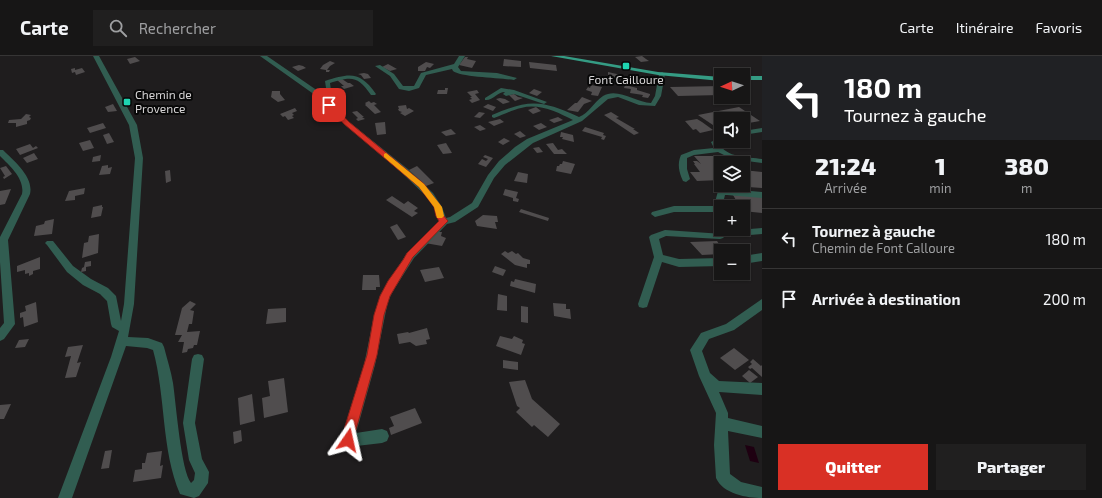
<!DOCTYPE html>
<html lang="fr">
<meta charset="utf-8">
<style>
:root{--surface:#171616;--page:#201f1f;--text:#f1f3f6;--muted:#9e9fa1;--line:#363535;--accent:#d93025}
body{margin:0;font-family:"Exo 2",sans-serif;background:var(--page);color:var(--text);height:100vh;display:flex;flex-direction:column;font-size:15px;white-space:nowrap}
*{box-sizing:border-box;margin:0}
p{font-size:13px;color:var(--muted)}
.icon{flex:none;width:22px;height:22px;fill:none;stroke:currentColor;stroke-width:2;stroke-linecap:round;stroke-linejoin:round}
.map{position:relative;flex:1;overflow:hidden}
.side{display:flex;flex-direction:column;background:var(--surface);width:340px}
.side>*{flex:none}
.banner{background:#202124;color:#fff;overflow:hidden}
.needle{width:26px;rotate:267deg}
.fabs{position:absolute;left:714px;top:12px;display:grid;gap:8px}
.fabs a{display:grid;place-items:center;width:36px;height:36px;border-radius:0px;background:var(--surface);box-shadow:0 1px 3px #0004,0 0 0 1px var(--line);font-size:20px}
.pin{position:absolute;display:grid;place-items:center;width:34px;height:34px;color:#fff;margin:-17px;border-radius:8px;box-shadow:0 2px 6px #0006}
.me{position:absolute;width:44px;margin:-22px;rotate:11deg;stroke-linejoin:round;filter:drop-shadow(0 0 3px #0008)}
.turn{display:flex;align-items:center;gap:14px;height:84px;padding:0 16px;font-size:18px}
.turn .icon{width:52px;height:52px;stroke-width:2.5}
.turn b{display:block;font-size:28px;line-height:34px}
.eta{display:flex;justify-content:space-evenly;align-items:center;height:68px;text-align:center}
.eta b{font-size:24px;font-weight:800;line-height:28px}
.button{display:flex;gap:8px;margin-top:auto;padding:8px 16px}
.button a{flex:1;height:46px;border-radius:0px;background:var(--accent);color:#fff;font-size:16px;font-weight:800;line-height:46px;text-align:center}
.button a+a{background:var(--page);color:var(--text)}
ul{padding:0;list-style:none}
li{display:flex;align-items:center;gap:12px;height:60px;padding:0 16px;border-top:1px solid var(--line)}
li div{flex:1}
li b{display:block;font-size:15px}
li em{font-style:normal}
header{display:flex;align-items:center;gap:24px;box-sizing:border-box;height:56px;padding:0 20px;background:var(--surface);border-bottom:1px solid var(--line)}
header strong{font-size:19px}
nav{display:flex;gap:22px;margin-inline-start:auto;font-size:14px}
.search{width:280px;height:36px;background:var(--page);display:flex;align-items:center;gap:10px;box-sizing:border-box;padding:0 14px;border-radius:0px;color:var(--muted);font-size:15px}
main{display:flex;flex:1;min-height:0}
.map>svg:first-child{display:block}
.water{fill:#1e0011}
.building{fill:#504d4e}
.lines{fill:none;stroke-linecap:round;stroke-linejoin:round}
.minor{fill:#315d51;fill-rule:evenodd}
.major{fill:#359c84;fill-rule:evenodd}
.route{fill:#d93025;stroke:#8d1f18}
.slow{fill:#f59e0b}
.poi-dot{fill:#1ed5b1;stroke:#080808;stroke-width:1.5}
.labels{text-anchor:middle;stroke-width:4;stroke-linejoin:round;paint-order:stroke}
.far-poi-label{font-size:12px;fill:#d6d4d5;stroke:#080808}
</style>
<header>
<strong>Carte</strong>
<div class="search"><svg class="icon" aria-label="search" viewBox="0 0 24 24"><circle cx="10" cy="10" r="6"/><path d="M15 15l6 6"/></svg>Rechercher</div>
<nav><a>Carte</a><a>Itinéraire</a><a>Favoris</a></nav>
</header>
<main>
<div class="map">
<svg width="762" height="442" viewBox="0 0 762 442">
<rect width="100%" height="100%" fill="#1f1d1e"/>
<polygon class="water" points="745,389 754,391 759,407 750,405"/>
<g class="building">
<polygon points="642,0 646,3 649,5 641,6 635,1"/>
<polygon points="135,1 140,5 130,8 127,3"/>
<polygon points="465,1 468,1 467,3 476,5 472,12 459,9"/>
<polygon points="504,3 521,5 521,11 503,10"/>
<polygon points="330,5 335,7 330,10 327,14 330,14 329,16 326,16 326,14 320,13 323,9"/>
<polygon points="426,6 434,8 430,12 427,11 425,15 418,15 418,11"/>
<polygon points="529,6 556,9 557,15 530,12"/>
<polygon points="388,8 397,13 390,15 382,11"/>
<polygon points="299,9 303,10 306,12 298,15 292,11"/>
<polygon points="75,12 75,14 82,12 85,16 76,19 75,16 72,17 71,13"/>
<polygon points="608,16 621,19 621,23 608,21"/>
<polygon points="364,17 368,18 371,22 364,23 361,19 358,18"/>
<polygon points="342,23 348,27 350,27 354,30 344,33 341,30 344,30 337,24"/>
<polygon points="591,29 602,31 598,40 591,39 592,36 586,34 588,31 590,32"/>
<polygon points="625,29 637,32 637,34 650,38 650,39 648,42 642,41 643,39 630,37 631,33 624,32"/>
<polygon points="721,30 721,39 678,40 670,31"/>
<polygon points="445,32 448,32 447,38 437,38 438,34 445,34"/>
<polygon points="534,33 542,36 537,40 529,37"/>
<polygon points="477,34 479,37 475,38 480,44 472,47 469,44 472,43 470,41 472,41 467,36"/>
<polygon points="272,35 280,35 280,38 285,44 278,46 271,41"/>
<polygon points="336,36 340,40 344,42 334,45 329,39"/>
<polygon points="514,38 518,41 523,42 515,45 509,39"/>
<polygon points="582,41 592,45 584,48 578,56 567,54 575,47 577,47"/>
<polygon points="500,42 505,43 510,46 503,48 496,43"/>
<polygon points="369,45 371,47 374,46 377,48 374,49 381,56 375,58 365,49 366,48 365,47"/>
<polygon points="113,48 117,55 108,56 105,51"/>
<polygon points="488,48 496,51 493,55 483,51"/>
<polygon points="406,49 407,53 409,52 414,55 405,60 400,57 402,56 399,55 398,53 399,53 398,50"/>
<polygon points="536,51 541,55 533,58 528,54"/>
<polygon points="739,51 760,65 743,68 743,63 721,63 721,67 713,69 698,59"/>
<polygon points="295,52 297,55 292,57 294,59 292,60 294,62 288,64 285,60 283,61 280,58"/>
<polygon points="357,55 364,61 362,61 365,63 358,65 356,63 358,62 352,56"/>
<polygon points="479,56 485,57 480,62 474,61"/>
<polygon points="611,56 619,61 616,62 635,73 633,73 639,77 634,79 604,59"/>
<polygon points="26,58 31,59 29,61 31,62 30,64 27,65 27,68 16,71 16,67 8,67 9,64 21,63"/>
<polygon points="558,61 563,64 554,67 549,64"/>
<polygon points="500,63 504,66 494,70 488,66"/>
<polygon points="697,63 702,66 713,74 700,77 696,73 693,74 685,65"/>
<polygon points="385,66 386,78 377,79 375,67"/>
<polygon points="103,67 106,72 90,77 87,72"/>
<polygon points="541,67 547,71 539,74 533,70"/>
<polygon points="480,69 486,73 480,75 474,71"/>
<polygon points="585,71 604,77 603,79 606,80 604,84 601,83 602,81 582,75"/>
<polygon points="451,73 456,78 446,80 441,76"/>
<polygon points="520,75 526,80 520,82 514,78"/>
<polygon points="561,76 573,79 574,86 562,83 563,81 560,81"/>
<polygon points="109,77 114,86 107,88 103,79"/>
<polygon points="504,82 510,85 503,89 498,86"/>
<polygon points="90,84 94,92 83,95 79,87"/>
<polygon points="446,87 452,97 443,98 437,89"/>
<polygon points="553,87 558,94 562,93 567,98 554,98 546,88"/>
<polygon points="30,88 33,92 36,90 38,92 20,99 16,93"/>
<polygon points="539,91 543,96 537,97 533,92"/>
<polygon points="34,97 38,103 27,107 23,102"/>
<polygon points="101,99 100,105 92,106 93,101"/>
<polygon points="485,99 493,102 486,111 478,108 482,103 486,105 488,103 483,101"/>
<polygon points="694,100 715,100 721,107 721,124 697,125 690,116 700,116 694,108 695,108 693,105 697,105 701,108"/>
<polygon points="563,105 575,108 571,118 556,115 557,110 559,110 560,108 562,108"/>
<polygon points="108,109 108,112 112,111 110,118 99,119 102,110"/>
<polygon points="6,110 12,118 4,123 3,121 5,120 0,112"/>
<polygon points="417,110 434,127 426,130 409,114"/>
<polygon points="170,114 171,125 166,127 165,115"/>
<polygon points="743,114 762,116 762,132 748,131 747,129 750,129 743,118"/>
<polygon points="518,116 528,118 527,127 514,125"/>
<polygon points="85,132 84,138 75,140 75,144 65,145 69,135"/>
<polygon points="11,133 5,148 0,149 0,135"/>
<polygon points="505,133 518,136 516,142 519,143 518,146 513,145 513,142 503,139"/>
<polygon points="733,139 762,141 762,157 743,155 743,151 740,151"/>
<polygon points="392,140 404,148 408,145 418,152 414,155 418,157 412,161 386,144"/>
<polygon points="102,149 102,151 103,151 101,160 91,162 93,151"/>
<polygon points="521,153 549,162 548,165 519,156"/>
<polygon points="483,159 497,160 498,166 495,166 497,173 477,170 475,165"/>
<polygon points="54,163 52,178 34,180 36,170 44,168 45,165"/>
<polygon points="397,168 406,181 398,184 390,171"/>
<polygon points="435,176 442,176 441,180 446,182 442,190 425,187"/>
<polygon points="99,178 98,197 82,202 84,187 88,186 89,180"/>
<polygon points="717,185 724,195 721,195 721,198 702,199 690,186"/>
<polygon points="505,195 508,197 512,195 516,198 518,197 523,202 530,204 530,208 527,208 527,212 515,209 501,198"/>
<polygon points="40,201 40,213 33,215 33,218 29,220 29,217 25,218 25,214 17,216 17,210"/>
<polygon points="91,205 91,210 86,211 86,215 81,216 82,212 84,211 85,206"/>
<polygon points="495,210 506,214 503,220 492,216"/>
<polygon points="439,211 444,222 425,226 420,214"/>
<polygon points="363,219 379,219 380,231 376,231 376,234 362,234"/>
<polygon points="515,223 536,228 535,237 510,230 511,225 514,226"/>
<polygon points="498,238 507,240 507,255 497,254"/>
<polygon points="190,245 196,248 190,254 194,255 192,268 189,268 187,276 200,275 197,289 194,289 193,292 188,293 187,296 182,297 184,286 178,286 182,279 175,279 182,252"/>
<polygon points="36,246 38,266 24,271 23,261 20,262 20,257 26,255 25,250"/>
<polygon points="553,247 566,248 566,253 570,253 571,263 554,260"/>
<polygon points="521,250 528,251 528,267 521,266"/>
<polygon points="286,252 286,266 266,268 268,253"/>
<polygon points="427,272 430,283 426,284 427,288 416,290 410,286 399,288 397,278 408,276 409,277"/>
<polygon points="500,280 512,283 514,280 523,284 522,287 525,288 521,299 496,290"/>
<polygon points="29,283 25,291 15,292 19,284"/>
<polygon points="83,289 77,307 81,306 76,321 65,322 71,300 65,301 68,291"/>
<polygon points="734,292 749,304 735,314 720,302"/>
<polygon points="753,303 761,310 762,309 762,321 752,312 750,313 748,311 752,308 750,306"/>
<polygon points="503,304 518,306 518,314 503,312"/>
<polygon points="749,314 758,321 750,327 742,320"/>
<polygon points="284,322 288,356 264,362 262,342 270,340 268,325"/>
<polygon points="525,324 532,343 560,368 548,381 534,369 532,371 516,356 520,352 517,350 509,326"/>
<polygon points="252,338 255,365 240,369 238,342"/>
<polygon points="11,348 4,363 0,363 0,349"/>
<polygon points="415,352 422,367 391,379 389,372 394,370 390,361"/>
<polygon points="241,374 242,385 234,388 233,376"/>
<polygon points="112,394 109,412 101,413 105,395"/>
<polygon points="162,395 160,410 163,409 161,422 133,426 135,414 142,413 142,407 145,407 147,397"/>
</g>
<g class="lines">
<g class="minor">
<path d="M93 0H99L137 69 143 102 134 248 128 281 148 282 162 287 164 291C167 303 171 315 173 327 176 347 181 415 191 427L194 424 195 417 189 404 183 367 192 303 194 299 198 298 202 299 204 303 195 367 202 403 209 416 208 427 199 440 194 442 180 438C161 393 166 341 153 294L147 292 126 290 72 442H58L111 301 119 275 112 271 111 268 107 245 100 238 83 229 67 216 47 189 45 187 47 185H53L73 210 91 223 108 232 116 240 121 265 124 248 135 102 129 69Z"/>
<path d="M260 0H267L318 35 326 32 325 25C350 17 360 15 376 38L375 39H371C358 20 352 20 330 27L331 34 321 39 349 66 409 114 433 137 442 151 446 162 450 161 472 147 488 119 499 105 515 91 527 83 573 64C557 56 539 47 521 52 512 54 503 59 494 62L492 61V59C530 43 541 44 579 61 589 57 594 46 603 40 617 31 636 46 651 47L655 40 659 18 662 16 665 18 661 40 655 50 639 49 618 41 608 43 582 65 533 87 505 109 494 122 478 151 455 166 447 168 414 202 393 235 388 245 375 309 356 377 382 373 387 375 389 380 387 385 382 387 348 391 343 389 341 384 344 373 364 309 374 260 381 238 407 197 439 165 436 160 434 151 427 141 403 118 345 68 315 39Z"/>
<path d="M459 0H465L458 11 461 15 497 17 517 22 514 24C501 22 460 21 453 15L452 13 426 19 419 32 409 35 399 33 390 20 375 10 380 9 394 18 403 30H414L421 17 454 8Z"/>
<path d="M501 32 514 34 547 46 544 48 514 38 506 40 503 38 505 36C497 36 493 45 485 44V42Z"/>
<polygon points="762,72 762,76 743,79 743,75"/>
<path d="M721 81V85H723L719 87C726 102 748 101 762 103V107L732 103 718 96 694 99 687 102V113L690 123 686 126 683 125C679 116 677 108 681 99L694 94 714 92 711 86Z"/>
<path d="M0 94H3C14 105 34 121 30 138L8 184 15 268 4 283 0 285V272L4 267 0 206V181L22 138C25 123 10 110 0 100Z"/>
<polygon points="727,133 762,136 762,142 727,139 725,139 721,155 718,156 674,156 655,161 651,158 652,156 674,150 714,150 718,135"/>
<polygon points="762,172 762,178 738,180 733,177 738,174"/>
<polygon points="665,174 723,178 725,180 723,182 720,183 666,180 659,183 663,199 679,203 721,202 721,210 679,211 662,206 647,251 643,252 639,251 638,248 654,201 649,181 651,179"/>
<polygon points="762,197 762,205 743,208 743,200"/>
<path d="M762 243V254L734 274 709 283 702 295 710 317 719 325 762 327V339L719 336 728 357V362L762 370V382L728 375 730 418 741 426 762 431V442C747 442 723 438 716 422L714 389 716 357 699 320 690 294 701 277 726 268Z"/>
</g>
<g class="major">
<polygon points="551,0 564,0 658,16 721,21 721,25 658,19"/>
<rect x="743" y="20" width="19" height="4"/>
</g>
</g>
<polygon class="route" points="327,47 331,47 349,66 424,128 440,149 443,159 448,165 413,201 390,240 384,259 377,299 352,388 348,390 344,388 342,384 345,370 367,299 374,259 380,240 388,225 403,204 407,197 439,165 436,160 434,151 419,131 344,68 327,50"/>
<polygon class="slow" points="386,97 424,128 442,151 444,160 442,162 437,162 434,151 419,131 384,101 384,98"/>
<g class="poi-dot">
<rect x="622" y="6" width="8" height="8" rx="2"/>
<rect x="123" y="42" width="8" height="8" rx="2"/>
</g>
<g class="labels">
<g class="far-poi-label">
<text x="626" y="28">Font Cailloure</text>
<text x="135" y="43" text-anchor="start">Chemin de<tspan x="135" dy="14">Provence</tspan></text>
</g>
</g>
</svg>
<div class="fabs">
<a><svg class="needle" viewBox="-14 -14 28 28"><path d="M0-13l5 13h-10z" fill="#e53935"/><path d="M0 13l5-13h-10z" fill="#9e9fa1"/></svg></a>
<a><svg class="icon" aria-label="sound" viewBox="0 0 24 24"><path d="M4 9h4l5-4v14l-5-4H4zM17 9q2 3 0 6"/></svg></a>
<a><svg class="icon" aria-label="layers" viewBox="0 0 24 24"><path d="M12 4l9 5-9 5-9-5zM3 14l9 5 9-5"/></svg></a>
<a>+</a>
<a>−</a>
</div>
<div class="pin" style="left:329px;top:49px;background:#d93025"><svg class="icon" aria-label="arrive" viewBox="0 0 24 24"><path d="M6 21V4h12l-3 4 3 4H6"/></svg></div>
<svg class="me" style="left:348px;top:384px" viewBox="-20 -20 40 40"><path d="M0-17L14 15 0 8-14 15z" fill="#d93025" stroke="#fff" stroke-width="4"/></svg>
</div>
<section class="side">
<div class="banner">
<div class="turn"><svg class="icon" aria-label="left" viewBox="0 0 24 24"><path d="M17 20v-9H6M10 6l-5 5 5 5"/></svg><div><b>180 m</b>Tournez à gauche</div></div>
</div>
<div class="eta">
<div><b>21:24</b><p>Arrivée</p></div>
<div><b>1</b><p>min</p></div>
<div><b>380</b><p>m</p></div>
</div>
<ul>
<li><svg class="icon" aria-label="left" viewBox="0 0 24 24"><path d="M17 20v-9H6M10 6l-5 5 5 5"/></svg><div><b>Tournez à gauche</b><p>Chemin de Font Calloure</p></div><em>180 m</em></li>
<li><svg class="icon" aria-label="arrive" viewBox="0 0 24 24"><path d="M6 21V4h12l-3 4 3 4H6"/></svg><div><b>Arrivée à destination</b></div><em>200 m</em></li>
</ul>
<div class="button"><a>Quitter</a><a>Partager</a></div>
</section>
</main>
